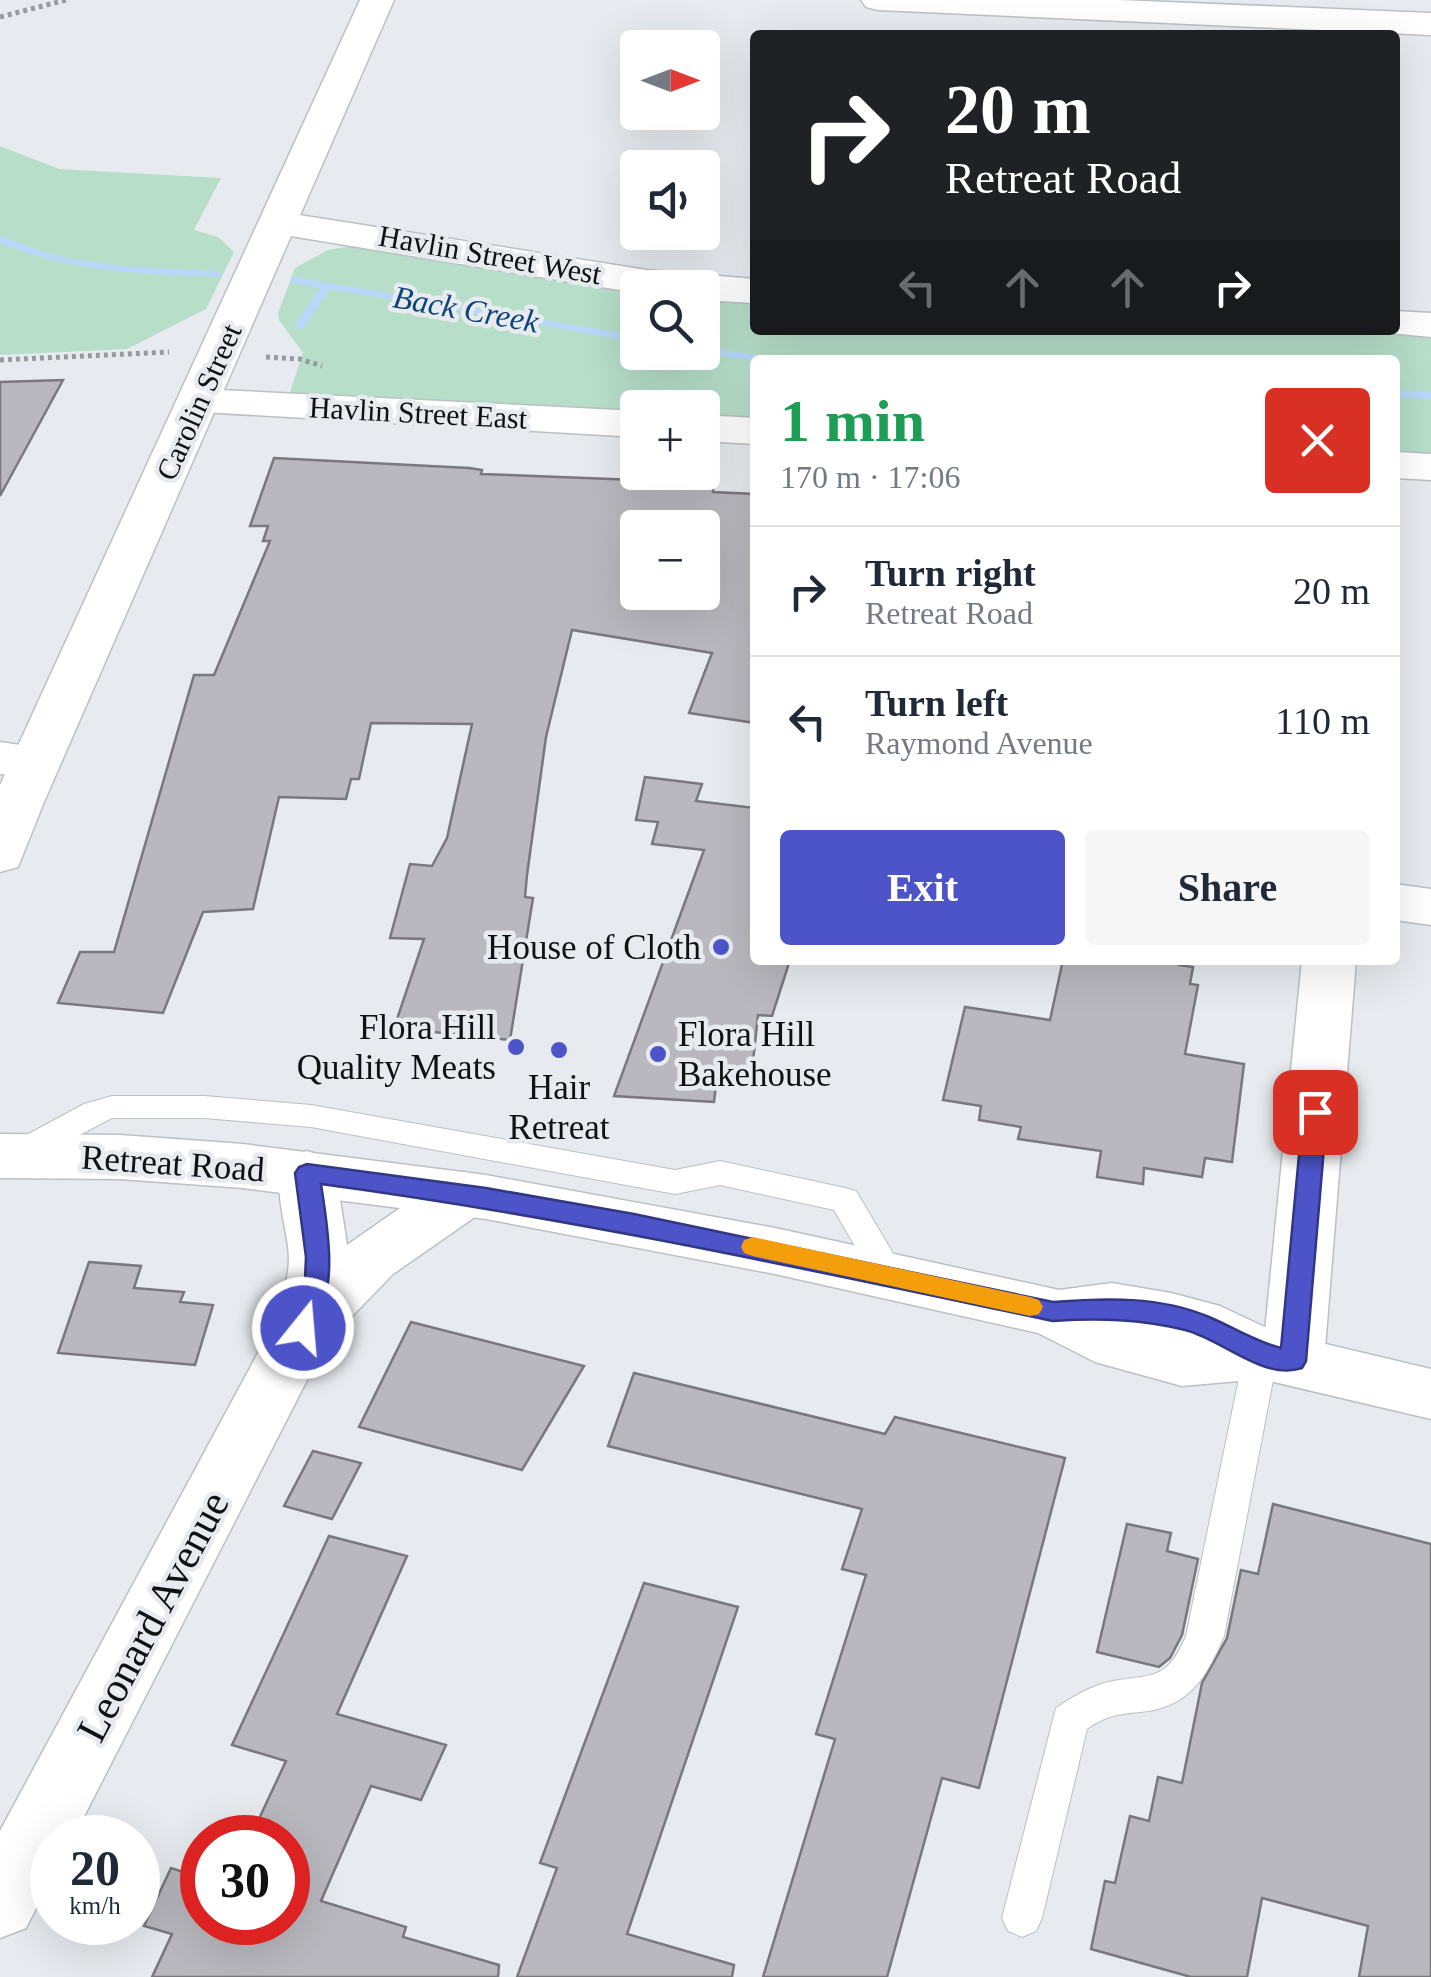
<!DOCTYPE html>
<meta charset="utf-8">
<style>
:root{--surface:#fff;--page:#f6f6f7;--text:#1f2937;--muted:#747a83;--line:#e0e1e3;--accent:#4d54c9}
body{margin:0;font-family:Georgia,serif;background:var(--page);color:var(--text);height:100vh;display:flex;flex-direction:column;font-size:38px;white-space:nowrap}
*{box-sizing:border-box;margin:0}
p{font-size:32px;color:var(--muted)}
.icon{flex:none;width:55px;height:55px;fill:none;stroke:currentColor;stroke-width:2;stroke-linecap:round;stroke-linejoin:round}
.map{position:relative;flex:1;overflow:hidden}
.side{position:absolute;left:750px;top:355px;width:650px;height:610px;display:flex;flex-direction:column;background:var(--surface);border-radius:10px;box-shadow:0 10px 40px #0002}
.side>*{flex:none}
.hud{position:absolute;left:750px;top:30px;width:650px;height:305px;border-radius:10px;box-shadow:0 10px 40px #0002;background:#202124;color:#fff;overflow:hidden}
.needle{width:65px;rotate:90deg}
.tools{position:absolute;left:620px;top:30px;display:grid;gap:20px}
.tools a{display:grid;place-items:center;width:100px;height:100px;border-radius:10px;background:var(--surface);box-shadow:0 10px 40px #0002;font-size:50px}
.speed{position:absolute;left:30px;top:1815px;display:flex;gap:20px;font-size:50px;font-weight:700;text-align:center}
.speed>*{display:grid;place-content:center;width:130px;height:130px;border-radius:50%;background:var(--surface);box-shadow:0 10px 40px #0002;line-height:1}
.speed small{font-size:25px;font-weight:400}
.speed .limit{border:15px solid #d22;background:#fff;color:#111}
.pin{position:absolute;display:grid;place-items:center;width:85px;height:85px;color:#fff;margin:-42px;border-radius:20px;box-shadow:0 5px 15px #0006}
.me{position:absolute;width:110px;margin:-55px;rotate:17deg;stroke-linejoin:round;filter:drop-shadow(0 0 8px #0008)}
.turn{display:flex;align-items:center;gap:35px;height:210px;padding:0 30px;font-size:45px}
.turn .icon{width:130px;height:130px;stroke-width:2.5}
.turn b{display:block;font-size:70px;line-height:85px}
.lanes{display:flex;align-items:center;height:95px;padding:0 30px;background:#0003;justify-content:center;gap:50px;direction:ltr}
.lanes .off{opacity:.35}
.round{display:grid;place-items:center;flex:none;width:105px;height:105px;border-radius:10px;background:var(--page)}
.head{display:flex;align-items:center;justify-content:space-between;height:170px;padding:0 30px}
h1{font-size:60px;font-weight:700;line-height:75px;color:#1e9e55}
.primary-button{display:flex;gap:20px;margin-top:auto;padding:20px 30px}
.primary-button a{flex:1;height:115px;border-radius:10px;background:var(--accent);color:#fff;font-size:40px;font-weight:700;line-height:115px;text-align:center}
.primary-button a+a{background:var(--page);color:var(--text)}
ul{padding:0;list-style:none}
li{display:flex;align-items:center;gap:30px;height:130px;padding:0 30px;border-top:2px solid var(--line)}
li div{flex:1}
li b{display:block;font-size:38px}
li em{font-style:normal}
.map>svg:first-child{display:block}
.green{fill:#b6dec9}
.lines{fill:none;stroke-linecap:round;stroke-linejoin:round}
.stream{fill:#b8d7fa;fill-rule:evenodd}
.building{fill:#b8b8be;stroke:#78787d;stroke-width:2.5;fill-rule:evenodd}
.service-casing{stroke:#bbc0c4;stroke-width:2}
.minor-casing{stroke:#bbc0c4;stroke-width:3}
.tertiary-casing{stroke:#bbc0c4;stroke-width:3}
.path{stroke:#979b9e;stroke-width:5;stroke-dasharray:4 4;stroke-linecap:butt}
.service{fill:#fff;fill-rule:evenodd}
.minor{fill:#fff;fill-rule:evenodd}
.tertiary{fill:#fff;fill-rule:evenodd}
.route{fill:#4d54c9;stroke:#323783;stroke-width:2.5}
.slow{fill:#f59e0b}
.poi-dot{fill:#4d54c9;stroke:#e7ebef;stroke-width:4}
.labels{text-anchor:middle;stroke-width:9;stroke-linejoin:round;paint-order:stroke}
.far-street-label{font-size:30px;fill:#0f1112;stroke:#e7ebef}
.far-water-label{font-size:32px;font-style:italic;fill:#0d4579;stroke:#e7ebef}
.poi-label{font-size:35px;fill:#0f1112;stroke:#e7ebef;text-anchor:end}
.street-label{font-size:35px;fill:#0f1112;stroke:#e7ebef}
.near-street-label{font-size:42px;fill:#0f1112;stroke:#e7ebef}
</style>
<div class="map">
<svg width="1431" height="1977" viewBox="0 0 1431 1977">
<rect width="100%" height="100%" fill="#e7ebef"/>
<g class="green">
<polygon points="0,146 59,169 221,178 194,230 218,237 234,252 206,309 127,349 0,355"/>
<polygon points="366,244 637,290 638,352 702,352 703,298 755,302 755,330 1306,330 1431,336 1431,453 1395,451 1395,360 755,360 755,422 703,419 702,408 638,408 637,416 289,395 303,353 279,320 278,313 295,268 328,250"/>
</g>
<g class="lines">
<g class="stream">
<path d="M0 236C18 242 34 249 52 254 106 268 163 268 218 271L223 274 218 277C144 274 70 272 0 243Z"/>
<polygon points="294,277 638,336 638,342 330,289 304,328 300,329 294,326 320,288 290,282 290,278"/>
<polygon points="702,347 775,357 781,360 755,361 698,352 702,352"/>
<polygon points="1395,391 1431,391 1431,399 1395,397"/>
</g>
</g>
<g class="building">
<polygon points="63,380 0,496 0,382"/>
<path d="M274 458 469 468 482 470 481 474 714 483 713 492 755 494V723L689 713 712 653 572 630 546 737 527 875 525 897 533 898 510 1040 394 1028 424 939 390 938 410 864 432 866 447 838 472 724 371 723 359 779H351L346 799 279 797 253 909 203 912 163 1013 58 1003 80 952H114L194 675H214L270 541H263L268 526H250ZM638 528H702V592H638Z"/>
<polygon points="645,777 702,784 696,801 755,808 755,960 790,960 772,1016 758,1015 752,1071 718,1069 714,1102 614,1096 704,850 652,844 658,822 636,820"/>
<polygon points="1063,960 1180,960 1179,965 1193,967 1190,984 1198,985 1185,1054 1244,1064 1232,1162 1205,1158 1202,1177 1144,1168 1143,1184 1097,1177 1101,1151 1018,1139 1021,1127 979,1120 981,1106 943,1100 965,1007 1050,1020"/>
<polygon points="89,1262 141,1266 134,1288 184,1292 180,1302 213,1305 195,1365 58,1353"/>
<polygon points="411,1322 584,1366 522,1470 359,1427"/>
<polygon points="634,1373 885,1434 895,1417 1065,1458 979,1788 942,1778 887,1977 763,1977 835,1739 816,1734 866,1575 842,1569 862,1509 608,1446"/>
<polygon points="313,1451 361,1463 332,1519 284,1506"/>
<polygon points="1273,1504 1431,1544 1431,1977 1359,1977 1368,1926 1262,1898 1247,1977 1191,1977 1091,1949 1105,1881 1115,1883 1130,1816 1149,1821 1158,1777 1182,1783 1202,1683 1227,1638 1241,1570 1258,1574"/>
<polygon points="1127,1524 1171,1533 1167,1551 1198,1559 1182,1635 1170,1658 1159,1667 1097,1652"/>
<polygon points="329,1536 407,1556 337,1714 446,1745 421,1800 371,1786 321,1901 406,1927 403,1937 499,1965 498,1977 152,1977 172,1934 144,1926 171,1868 202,1878 202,1922 288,1922 288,1838 250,1838 286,1761 232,1745"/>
<polygon points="644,1583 738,1607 627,1934 734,1965 732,1977 517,1977 557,1868 540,1863"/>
</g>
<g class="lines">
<defs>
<g id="service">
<polygon points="112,1096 204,1096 311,1105 675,1170 720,1161 845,1188 856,1191 907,1277 902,1286 890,1290 878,1286 834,1210 720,1185 675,1194 311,1127 204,1118 112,1118 30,1161 19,1165 8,1161 3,1153 8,1145 84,1104"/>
<path d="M1261 1341 1273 1344 1278 1354 1224 1636C1206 1678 1189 1708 1140 1712 1118 1714 1105 1716 1087 1729L1042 1918 1036 1931 1022 1937 1008 1931 1002 1918 1056 1708C1074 1696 1092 1685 1113 1681 1155 1674 1167 1680 1186 1636L1244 1354 1249 1344Z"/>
</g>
<g id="minor">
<polygon points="280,212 647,270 755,279 755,303 702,300 702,288 638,288 638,293 266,232 260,224 266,216"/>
<polygon points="1395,311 1431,313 1431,337 1380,332 1395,330"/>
<polygon points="199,389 638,411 638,437 184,411 178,402 184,393"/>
<polygon points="702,415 755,418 755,444 702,441"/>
<polygon points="1395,452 1431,454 1431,480 1395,478"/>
<polygon points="0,742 55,750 62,761 55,772 37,777 0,774"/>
<polygon points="1395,884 1431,889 1431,925 1395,920"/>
<polygon points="1302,960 1356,960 1324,1361 1315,1379 1293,1386 1271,1379 1262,1361"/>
<path d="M307 1151 328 1158 336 1173 347 1245 443 1178 464 1172 485 1178 494 1194 485 1210 393 1274 326 1343 73 1838H52V1877L26 1928 0 1938V1831L272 1327C279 1305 289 1282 289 1258 288 1225 270 1187 286 1158Z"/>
</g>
<g id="tertiary">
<polygon points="360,0 394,0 44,802 18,867 0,872 0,785"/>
<polygon points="861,0 1119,0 1431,13 1431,35 878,10 866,7"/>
<polygon points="0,1134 120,1135 243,1144 486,1175 775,1228 1059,1290 1112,1283 1171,1293 1220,1306 1275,1332 1431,1369 1431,1419 1261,1379 1182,1386 1095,1362 1038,1333 775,1274 486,1219 243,1188 120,1179 0,1178"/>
</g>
</defs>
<use href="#service" class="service-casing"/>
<use href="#minor" class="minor-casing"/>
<use href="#tertiary" class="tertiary-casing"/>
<g class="path">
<polyline points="0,17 66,0"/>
<polyline points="266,357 300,359 322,366"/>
<polyline points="0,360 169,352"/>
<polyline points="658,399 685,396"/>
</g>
<use href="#service" class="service"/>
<use href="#minor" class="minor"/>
<use href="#tertiary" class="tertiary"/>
</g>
<path class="route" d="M1315 1104 1327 1112 1306 1361 1302 1368C1263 1381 1222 1339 1185 1330 1140 1319 1099 1318 1053 1321 810 1270 568 1217 321 1184 329 1236 338 1286 312 1335H294L290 1328 305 1279 306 1257 295 1173 299 1167 307 1164 486 1188 634 1214 1053 1302C1105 1298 1160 1296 1209 1317 1233 1327 1256 1342 1281 1348L1303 1112Z"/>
<polygon class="slow" points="753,1237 1030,1297 1039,1300 1043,1307 1039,1314 1030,1316 753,1256 744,1253 741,1247 744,1240"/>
<g class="poi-dot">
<circle cx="721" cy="947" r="10"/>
<circle cx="516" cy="1047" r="10"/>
<circle cx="559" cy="1050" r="10"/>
<circle cx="658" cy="1054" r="10"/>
</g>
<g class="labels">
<g class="far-street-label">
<text transform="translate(490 255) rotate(10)" y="10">Havlin Street West</text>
<text transform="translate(199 402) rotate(-66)" y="10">Carolin Street</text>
<text transform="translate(418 413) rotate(3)" y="10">Havlin Street East</text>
</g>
<g class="far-water-label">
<text transform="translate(466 309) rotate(10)" y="11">Back Creek</text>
</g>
<g class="poi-label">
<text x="701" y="959">House of Cloth</text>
<text x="496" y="1039">Flora Hill<tspan x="496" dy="40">Quality Meats</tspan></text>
<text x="678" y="1046" text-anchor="start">Flora Hill<tspan x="678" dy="40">Bakehouse</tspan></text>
<text x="559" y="1099" text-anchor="middle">Hair<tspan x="559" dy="40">Retreat</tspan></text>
</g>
<g class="street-label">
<text transform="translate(173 1163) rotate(4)" y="12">Retreat Road</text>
</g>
<g class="near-street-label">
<text transform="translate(152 1616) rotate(-62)" y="15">Leonard Avenue</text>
</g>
</g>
</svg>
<div class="tools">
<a><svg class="needle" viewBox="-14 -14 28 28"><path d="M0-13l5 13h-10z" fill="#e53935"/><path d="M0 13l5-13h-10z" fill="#747a83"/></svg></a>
<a><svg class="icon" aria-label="sound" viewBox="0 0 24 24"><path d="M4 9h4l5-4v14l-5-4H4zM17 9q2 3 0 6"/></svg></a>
<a><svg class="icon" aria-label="search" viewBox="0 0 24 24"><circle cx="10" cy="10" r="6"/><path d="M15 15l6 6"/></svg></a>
<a>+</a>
<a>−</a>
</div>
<div class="speed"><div>20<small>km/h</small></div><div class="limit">30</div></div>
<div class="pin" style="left:1315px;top:1112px;background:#d93025"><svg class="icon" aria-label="arrive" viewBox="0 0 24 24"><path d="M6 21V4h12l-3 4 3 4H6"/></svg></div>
<svg class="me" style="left:303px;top:1328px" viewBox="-20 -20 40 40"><circle r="17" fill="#4d54c9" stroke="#fff" stroke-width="3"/><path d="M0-11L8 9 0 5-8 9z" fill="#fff"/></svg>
<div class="hud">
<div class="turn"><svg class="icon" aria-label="right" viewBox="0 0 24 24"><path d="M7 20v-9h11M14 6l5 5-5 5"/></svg><div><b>20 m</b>Retreat Road</div></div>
<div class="lanes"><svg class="icon off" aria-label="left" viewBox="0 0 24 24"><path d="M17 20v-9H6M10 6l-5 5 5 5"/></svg><svg class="icon off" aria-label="ahead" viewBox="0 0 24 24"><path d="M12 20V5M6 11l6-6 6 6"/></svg><svg class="icon off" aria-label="ahead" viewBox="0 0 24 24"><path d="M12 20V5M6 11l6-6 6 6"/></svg><svg class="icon" aria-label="right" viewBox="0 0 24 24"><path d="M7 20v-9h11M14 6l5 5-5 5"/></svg></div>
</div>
<section class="side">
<div class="head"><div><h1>1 min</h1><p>170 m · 17:06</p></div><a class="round" style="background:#d93025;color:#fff"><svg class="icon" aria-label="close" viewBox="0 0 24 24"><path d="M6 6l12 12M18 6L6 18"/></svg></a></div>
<ul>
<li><svg class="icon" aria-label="right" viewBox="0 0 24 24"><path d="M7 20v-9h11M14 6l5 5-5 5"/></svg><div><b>Turn right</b><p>Retreat Road</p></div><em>20 m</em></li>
<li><svg class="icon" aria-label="left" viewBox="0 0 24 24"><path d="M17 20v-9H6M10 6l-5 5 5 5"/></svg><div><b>Turn left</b><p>Raymond Avenue</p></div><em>110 m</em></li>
</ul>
<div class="primary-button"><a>Exit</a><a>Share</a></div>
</section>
</div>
